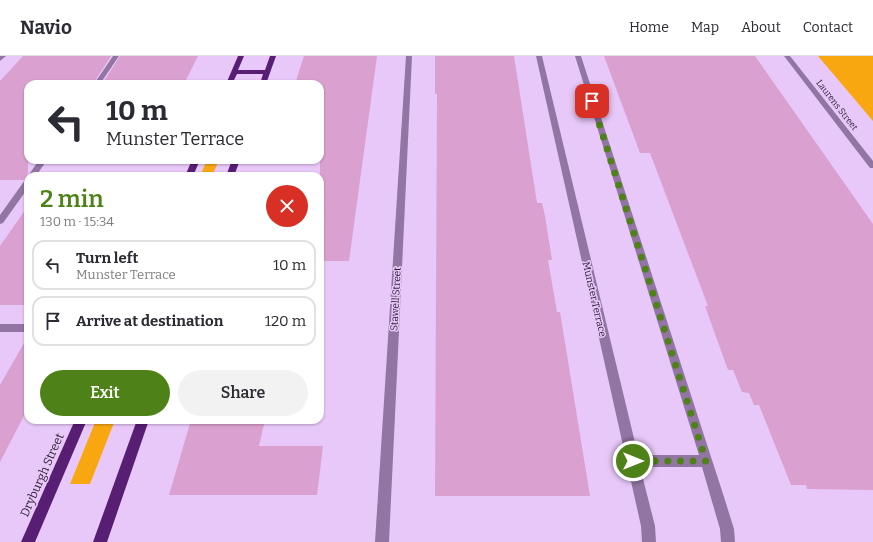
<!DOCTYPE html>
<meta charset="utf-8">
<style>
:root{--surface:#fff;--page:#f2f2f3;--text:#2b2b33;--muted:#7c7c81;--line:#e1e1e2;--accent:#4e8219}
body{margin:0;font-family:Bitter,serif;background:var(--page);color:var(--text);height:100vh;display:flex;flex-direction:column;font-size:15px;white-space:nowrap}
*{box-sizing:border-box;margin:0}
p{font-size:13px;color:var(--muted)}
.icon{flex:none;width:22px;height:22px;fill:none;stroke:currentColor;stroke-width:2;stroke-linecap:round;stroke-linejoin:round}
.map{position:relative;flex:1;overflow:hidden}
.panel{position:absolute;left:24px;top:116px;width:300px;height:252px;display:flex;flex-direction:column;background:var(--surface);border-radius:12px;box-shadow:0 1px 3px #0004}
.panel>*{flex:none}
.guide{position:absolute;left:24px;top:24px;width:300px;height:84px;border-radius:12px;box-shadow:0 1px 3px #0004;background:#fff;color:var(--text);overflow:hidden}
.pin{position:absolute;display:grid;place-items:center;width:34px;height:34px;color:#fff;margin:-17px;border-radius:8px;box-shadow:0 2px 6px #0006}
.me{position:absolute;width:44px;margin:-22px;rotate:90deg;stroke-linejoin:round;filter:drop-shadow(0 0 3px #0008)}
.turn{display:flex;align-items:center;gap:14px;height:84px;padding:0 16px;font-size:18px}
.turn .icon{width:52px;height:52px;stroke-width:2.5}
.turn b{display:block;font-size:28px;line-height:34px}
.round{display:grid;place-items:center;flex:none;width:42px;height:42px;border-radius:21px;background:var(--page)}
.headline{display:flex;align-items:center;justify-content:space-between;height:68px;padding:0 16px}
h1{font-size:24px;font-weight:600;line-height:30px;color:var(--accent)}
.cta{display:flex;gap:8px;margin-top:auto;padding:8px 16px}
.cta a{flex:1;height:46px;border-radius:24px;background:var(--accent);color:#fff;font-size:16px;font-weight:600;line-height:46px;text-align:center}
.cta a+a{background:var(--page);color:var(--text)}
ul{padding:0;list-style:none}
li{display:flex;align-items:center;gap:12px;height:50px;margin:0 8px 6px;padding:0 8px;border:2px solid var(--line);border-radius:12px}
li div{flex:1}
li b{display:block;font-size:15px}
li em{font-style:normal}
header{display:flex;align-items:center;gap:24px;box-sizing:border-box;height:56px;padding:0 20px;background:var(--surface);border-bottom:1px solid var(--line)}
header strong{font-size:19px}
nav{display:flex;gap:22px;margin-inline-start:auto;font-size:14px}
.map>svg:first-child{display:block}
.green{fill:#f9a711}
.building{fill:#daa0cf}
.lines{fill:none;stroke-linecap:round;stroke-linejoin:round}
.minor{fill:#9275a3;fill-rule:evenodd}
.major{fill:#581e73;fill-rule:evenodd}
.route{stroke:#4e8219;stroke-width:7;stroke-dasharray:0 12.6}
.labels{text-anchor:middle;stroke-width:3;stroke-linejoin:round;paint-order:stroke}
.far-street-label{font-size:9px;fill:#2d1e35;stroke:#e8c8f9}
.street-label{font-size:10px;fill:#2d1e35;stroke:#e8c8f9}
.near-street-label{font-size:12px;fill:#2d1e35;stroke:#e8c8f9}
</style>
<header>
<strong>Navio</strong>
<nav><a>Home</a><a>Map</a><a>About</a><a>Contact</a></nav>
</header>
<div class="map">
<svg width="873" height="486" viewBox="0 0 873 486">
<rect width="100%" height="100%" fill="#e8c8f9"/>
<g class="green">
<polygon points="818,0 873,0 873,65"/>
<polygon points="207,104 219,104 212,120 200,120"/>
<polygon points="96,364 115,364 90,428 70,428"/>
</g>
<g class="building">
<polygon points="23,0 111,0 93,28 28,28 28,117 27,120 28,122 23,124 0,124 0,25"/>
<polygon points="120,0 198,0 184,28 102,28"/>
<polygon points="304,0 377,0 349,205 320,205 320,28 295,28"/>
<polygon points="435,0 514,0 537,147 542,147 545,160 552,204 548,204 557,256 560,256 590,440 435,440 437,38 435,38"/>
<polygon points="604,0 755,0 873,168 873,434 807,433 806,429 791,429 759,349 754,349 749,337 742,336 733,314 728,314 705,250 708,250 650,97 640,97"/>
<polygon points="28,150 28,249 0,249 0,190"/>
<polygon points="28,280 28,352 0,406 0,329"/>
<polygon points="191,364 265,364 259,390 323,390 317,439 169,439"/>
</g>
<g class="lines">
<g class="minor">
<polygon points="0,0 6,0 0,5"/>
<polygon points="113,0 119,0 100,28 94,28"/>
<polygon points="406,0 412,0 389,486 375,486"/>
<polygon points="536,0 542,0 638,399 699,399 575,0 581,0 724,441 734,473 735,486 721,486 720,473 702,411 640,411 655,470 656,486 642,486 641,470"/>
<polygon points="784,0 790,0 873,105 873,112 870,112"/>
<polygon points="39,104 47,104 38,117 189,116 193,119 28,120"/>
<polygon points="28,123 28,132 3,167 0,168 0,159 25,124"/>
<rect x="0" y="268" width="28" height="8"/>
</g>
<g class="major">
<polygon points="238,0 244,0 238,14 265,14 270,0 276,0 266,28 260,28 263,18 237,18 232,28 226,28"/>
<polygon points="192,104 200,104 193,120 185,120"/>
<polygon points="232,104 240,104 234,120 226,120"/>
<polygon points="75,364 87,364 35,486 21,486"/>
<polygon points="137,364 149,364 107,486 93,486"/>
</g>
</g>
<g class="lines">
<polyline class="route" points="592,45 706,405 633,405"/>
</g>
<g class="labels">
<g class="far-street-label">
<text transform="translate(837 49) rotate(52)" y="3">Laurens Street</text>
</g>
<g class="street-label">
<text transform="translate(395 243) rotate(-87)" y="4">Stawell Street</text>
<text transform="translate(595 243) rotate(77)" y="4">Munster Terrace</text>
</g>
<g class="near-street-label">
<text transform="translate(42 419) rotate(-66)" y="4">Dryburgh Street</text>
</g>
</g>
</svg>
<div class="pin" style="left:592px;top:45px;background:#d93025"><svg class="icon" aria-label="arrive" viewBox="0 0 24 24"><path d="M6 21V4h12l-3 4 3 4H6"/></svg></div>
<svg class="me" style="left:633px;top:405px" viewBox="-20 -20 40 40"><circle r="17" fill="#4e8219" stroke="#fff" stroke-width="3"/><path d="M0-11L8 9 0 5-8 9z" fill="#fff"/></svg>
<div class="guide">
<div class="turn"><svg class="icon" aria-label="left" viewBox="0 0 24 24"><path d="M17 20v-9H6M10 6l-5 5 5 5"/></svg><div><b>10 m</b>Munster Terrace</div></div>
</div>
<section class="panel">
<div class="headline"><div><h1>2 min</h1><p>130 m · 15:34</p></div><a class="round" style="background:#d93025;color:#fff"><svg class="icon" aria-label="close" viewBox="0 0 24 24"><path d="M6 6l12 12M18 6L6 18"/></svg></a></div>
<ul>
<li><svg class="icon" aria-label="left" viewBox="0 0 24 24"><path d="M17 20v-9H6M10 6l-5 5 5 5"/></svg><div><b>Turn left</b><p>Munster Terrace</p></div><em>10 m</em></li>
<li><svg class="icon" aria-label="arrive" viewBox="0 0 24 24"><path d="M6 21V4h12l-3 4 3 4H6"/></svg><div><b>Arrive at destination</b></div><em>120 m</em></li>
</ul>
<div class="cta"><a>Exit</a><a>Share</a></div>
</section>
</div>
